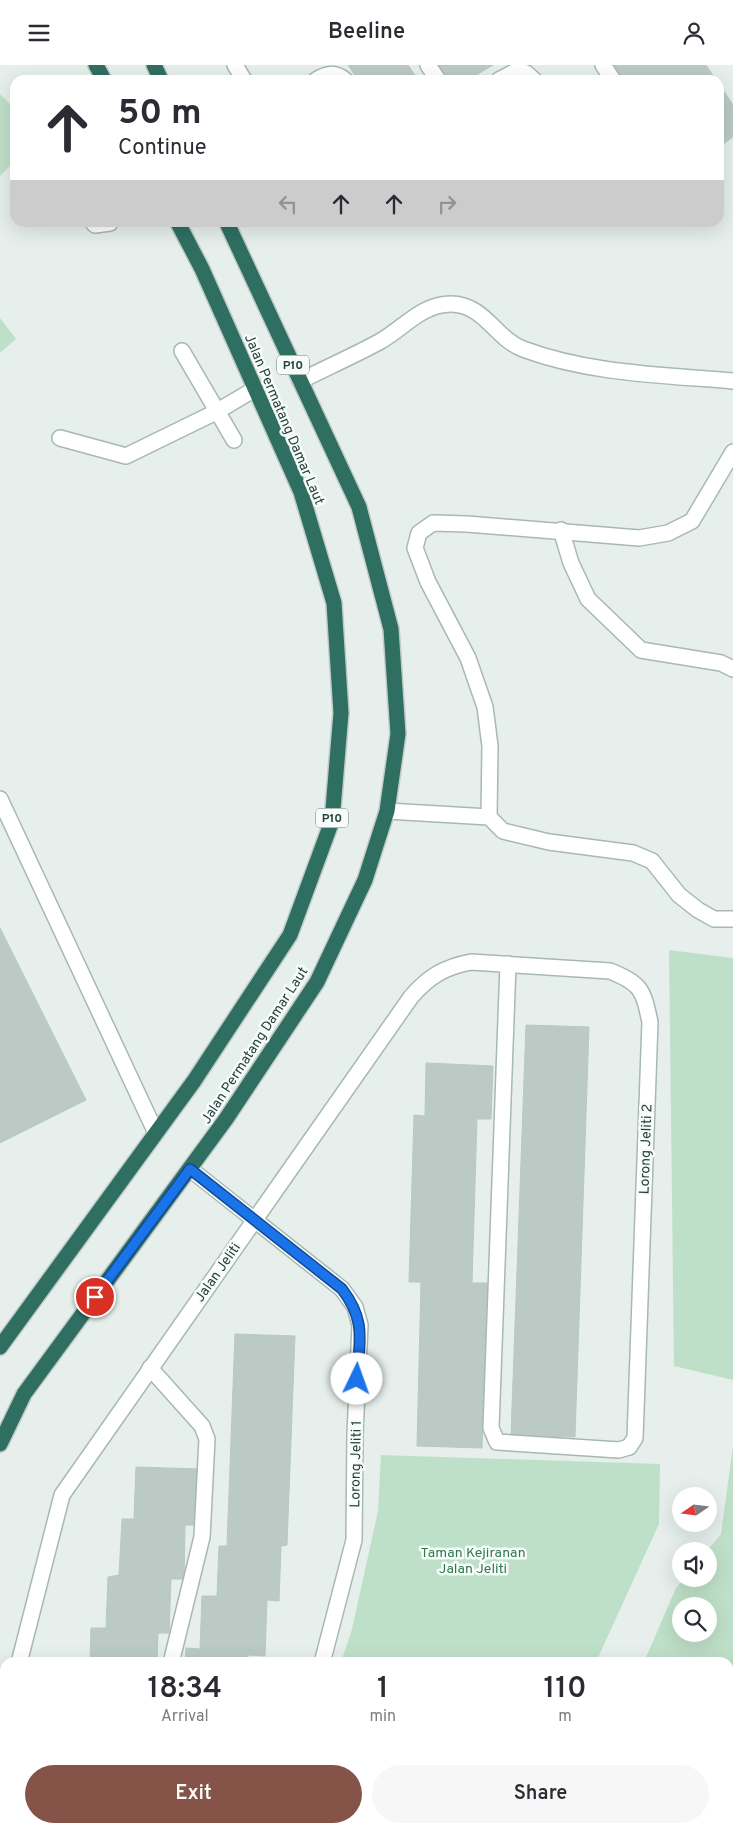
<!DOCTYPE html>
<style>
:root{--surface:#fff;--page:#f7f7f7;--text:#2b2b33;--muted:#7c7c81;--accent:#855347}
body{margin:0;font-family:Overpass,sans-serif;background:var(--page);color:var(--text);height:100vh;display:flex;flex-direction:column;font-size:19px;white-space:nowrap}
*{box-sizing:border-box;margin:0}
p{font-size:16px;color:var(--muted)}
.icon{flex:none;width:28px;height:28px;fill:none;stroke:currentColor;stroke-width:2;stroke-linecap:round;stroke-linejoin:round}
.map{position:relative;flex:1;overflow:hidden}
.sheet{position:absolute;left:0px;top:1592px;width:734px;height:176px;display:flex;flex-direction:column;background:var(--surface);border-radius:15px 15px 0 0;box-shadow:0 5px 20px #0002}
.sheet>*{flex:none}
.top-card{position:absolute;left:10px;top:10px;width:714px;height:152px;border-radius:15px;box-shadow:0 5px 20px #0002;background:#fff;color:var(--text);overflow:hidden}
.needle{width:32px;rotate:256deg}
.controls{position:absolute;left:672px;top:1422px;display:grid;gap:10px}
.controls a{display:grid;place-items:center;width:45px;height:45px;border-radius:50%;background:var(--surface);box-shadow:0 5px 20px #0002;font-size:25px}
.pin{position:absolute;display:grid;place-items:center;width:42px;height:42px;color:#fff;margin:-21px;border:2px solid #fff;border-radius:50%;box-shadow:0 1px 5px #0007}
.me{position:absolute;width:55px;margin:-28px;rotate:3deg;stroke-linejoin:round;filter:drop-shadow(0 0 4px #0008)}
.turn{display:flex;align-items:center;gap:18px;height:105px;padding:0 25px;font-size:22px}
.turn .icon{width:65px;height:65px;stroke-width:2.5}
.turn b{display:block;font-size:35px;line-height:42px}
.lanes{display:flex;align-items:center;height:48px;padding:0 25px;background:#0003;justify-content:center;gap:25px;direction:ltr}
.lanes .off{opacity:.35}
.eta{display:flex;justify-content:space-evenly;align-items:center;height:85px;text-align:center}
.eta b{font-size:30px;font-weight:600;line-height:35px}
.cta{display:flex;gap:10px;margin-top:auto;padding:10px 25px}
.cta a{flex:1;height:58px;border-radius:30px;background:var(--accent);color:#fff;font-size:20px;font-weight:600;line-height:58px;text-align:center}
.cta a+a{background:var(--page);color:var(--text)}
header{display:flex;justify-content:space-between;align-items:center;height:65px;padding:0 25px;background:var(--surface);font-size:22px;font-weight:600}
.map>svg:first-child{display:block}
.built{fill:#d4dfda}
.green{fill:#bfe0c8;fill-rule:evenodd}
.building{fill:#bbcac4;stroke:#b8c9c2}
.lines{fill:none;stroke-linecap:round;stroke-linejoin:round}
.lane-casing{stroke:#a8b8b2;stroke-width:18}
.street-casing{stroke:#a8b8b2;stroke-width:18}
.highway-casing{stroke:#c2cac8;stroke-width:18}
.lane{stroke:#fff;stroke-width:15}
.street{stroke:#fff;stroke-width:15}
.highway{stroke:#2f6f62;stroke-width:15}
.route-casing{stroke:#114b97;stroke-width:12}
.route{stroke:#1a73e8;stroke-width:9}
.labels{text-anchor:middle;stroke-width:5;stroke-linejoin:round;paint-order:stroke}
.shield{fill:#f7fbf9;stroke:#637a73;stroke-width:1}
.shield-label{font-size:12px;font-weight:bold;fill:#24423a}
.street-label{font-size:14px;fill:#24423a;stroke:#f7fbf9}
.park-label{font-size:14px;fill:#2d7a4b;stroke:#f7fbf9}
</style>
<header><svg class="icon" aria-label="menu" viewBox="0 0 24 24"><path d="M4 6h16M4 12h16M4 18h16"/></svg>Beeline<svg class="icon" aria-label="person" viewBox="0 0 24 24"><circle cx="12" cy="8" r="4"/><path d="M4 21q1-7 8-7t8 7"/></svg></header>
<div class="map">
<svg width="733" height="1768" viewBox="0 0 733 1768">
<rect width="100%" height="100%" fill="#e6efeb"/>
<polygon class="built" points="729,1634 733,1635 733,1768 484,1768 487,1764 729,1764"/>
<g class="green">
<polygon points="0,29 15,44 15,96 0,111"/>
<polygon points="0,253 16,274 0,288"/>
<polygon points="669,885 733,893 733,1315 674,1301"/>
<path d="M733 1381V1630H729V1598L644 1597 676 1523 684 1514H709V1486H707L721 1469ZM709 1541V1569H681V1541Z"/>
<polygon points="381,1390 660,1399 659,1459 596,1597 341,1597 352,1564 378,1446"/>
</g>
<g class="building">
<polygon points="348,0 408,0 418,15 358,15"/>
<polygon points="433,0 493,0 468,15 442,15"/>
<polygon points="614,0 706,0 716,15 624,15"/>
<polygon points="719,19 733,40 733,72 719,82"/>
<polygon points="0,863 86,1035 0,1078"/>
<polygon points="526,960 589,962 575,1372 511,1370"/>
<polygon points="426,998 493,1001 491,1054 477,1054 472,1218 487,1218 482,1383 417,1381 421,1217 409,1217 414,1050 425,1051"/>
<polygon points="235,1269 295,1271 287,1480 281,1481 279,1536 267,1535 265,1591 248,1590 248,1598 185,1598 186,1583 200,1584 202,1531 217,1531 219,1481 227,1481"/>
<polygon points="136,1402 199,1404 197,1460 185,1460 184,1514 171,1514 169,1568 158,1568 157,1598 90,1598 91,1563 106,1563 108,1512 119,1510 122,1454 134,1454"/>
<polygon points="342,1764 419,1764 425,1768 339,1768"/>
<polygon points="512,1764 627,1764 633,1768 509,1768"/>
</g>
<g class="lines">
<defs>
<g id="lane">
<polyline points="235,0 244,15"/>
<polyline points="428,0 438,15"/>
<path d="M316 15C327 8 335 7 345 15"/>
<polyline points="499,15 518,5 526,8 534,15"/>
<polyline points="93,158 95,160 110,158"/>
<polyline points="182,286 234,375"/>
<polyline points="60,373 126,391 216,347 255,324"/>
<polyline points="508,899 491,1363 497,1377 619,1385 629,1382"/>
<polyline points="150,1303 202,1361 207,1374 202,1472 171,1598"/>
<polyline points="0,1751 5,1752"/>
<polyline points="729,1757 733,1761"/>
<polyline points="448,1768 449,1764"/>
</g>
<g id="street">
<polyline points="603,0 613,15"/>
<path d="M300 316C326 303 353 291 379 277 403 264 421 239 451 239 484 239 496 274 523 284 590 309 663 310 733 316"/>
<polyline points="561,465 571,498 588,534 641,585 721,598 733,604"/>
<polyline points="0,734 156,1068"/>
<polyline points="387,746 489,752 503,766 549,777 633,788 652,796 679,830 698,845 714,854 733,854"/>
<polyline points="489,752 490,681 485,642 468,593 428,517 415,483 419,468 433,458 467,459 639,473 668,468 692,456 733,387"/>
<polyline points="190,1104 342,1224 355,1242 360,1260 355,1369 354,1475 322,1598"/>
<path d="M19 1598 62 1430 411 932C429 911 445 902 471 897L610 906C642 919 643 925 650 957L635 1373 629 1382"/>
<polyline points="0,1675 5,1655"/>
<polyline points="263,1768 266,1764"/>
</g>
<g id="highway">
<polyline points="96,0 104,15"/>
<polyline points="154,0 161,15"/>
<polyline points="0,1282 194,1016 290,870 332,756 341,648 334,538 301,427 202,204 178,158"/>
<polyline points="0,1379 24,1329 226,1054 317,917 365,815 387,746 398,669 391,564 359,442 227,158"/>
</g>
</defs>
<use href="#lane" class="lane-casing"/>
<use href="#street" class="street-casing"/>
<use href="#highway" class="highway-casing"/>
<use href="#lane" class="lane"/>
<use href="#street" class="street"/>
<use href="#highway" class="highway"/>
</g>
<g class="lines">
<defs>
<path id="route" d="M95 1232 190 1104 342 1224C367 1257 359 1276 357 1314"/>
</defs>
<use href="#route" class="route-casing"/>
<use href="#route" class="route"/>
</g>
<g class="labels">
<g class="shield">
<rect x="277" y="290.5" width="32" height="19" rx="4"/>
<rect x="316" y="743.5" width="32" height="19" rx="4"/>
</g>
<g class="shield-label">
<text x="293" y="304">P10</text>
<text x="332" y="757">P10</text>
</g>
<g class="street-label">
<text transform="translate(285 354) rotate(67)" y="5">Jalan Permatang Damar Laut</text>
<text transform="translate(254 980) rotate(-57)" y="5">Jalan Permatang Damar Laut</text>
<text transform="translate(645 1084) rotate(-88)" y="5">Lorong Jeliti 2</text>
<text transform="translate(217 1207) rotate(-55)" y="5">Jalan Jeliti</text>
<text transform="translate(355 1399) rotate(-89)" y="5">Lorong Jeliti 1</text>
</g>
<g class="park-label">
<text x="473" y="1492">Taman Kejiranan<tspan x="473" dy="16">Jalan Jeliti</tspan></text>
</g>
</g>
</svg>
<div class="controls">
<a><svg class="needle" viewBox="-14 -14 28 28"><path d="M0-13l5 13h-10z" fill="#e53935"/><path d="M0 13l5-13h-10z" fill="#7c7c81"/></svg></a>
<a><svg class="icon" aria-label="sound" viewBox="0 0 24 24"><path d="M4 9h4l5-4v14l-5-4H4zM17 9q2 3 0 6"/></svg></a>
<a><svg class="icon" aria-label="search" viewBox="0 0 24 24"><circle cx="10" cy="10" r="6"/><path d="M15 15l6 6"/></svg></a>
</div>
<div class="pin" style="left:95px;top:1232px;background:#d93025"><svg class="icon" aria-label="arrive" viewBox="0 0 24 24"><path d="M6 21V4h12l-3 4 3 4H6"/></svg></div>
<svg class="me" style="left:357px;top:1314px" viewBox="-20 -20 40 40"><circle r="19" fill="#fff"/><path d="M0-13L10 11 0 6-10 11z" fill="#1a73e8"/></svg>
<div class="top-card">
<div class="turn"><svg class="icon" aria-label="ahead" viewBox="0 0 24 24"><path d="M12 20V5M6 11l6-6 6 6"/></svg><div><b>50 m</b>Continue</div></div>
<div class="lanes"><svg class="icon off" aria-label="left" viewBox="0 0 24 24"><path d="M17 20v-9H6M10 6l-5 5 5 5"/></svg><svg class="icon" aria-label="ahead" viewBox="0 0 24 24"><path d="M12 20V5M6 11l6-6 6 6"/></svg><svg class="icon" aria-label="ahead" viewBox="0 0 24 24"><path d="M12 20V5M6 11l6-6 6 6"/></svg><svg class="icon off" aria-label="right" viewBox="0 0 24 24"><path d="M7 20v-9h11M14 6l5 5-5 5"/></svg></div>
</div>
<section class="sheet">
<div class="eta">
<div><b>18:34</b><p>Arrival</p></div>
<div><b>1</b><p>min</p></div>
<div><b>110</b><p>m</p></div>
</div>
<div class="cta"><a>Exit</a><a>Share</a></div>
</section>
</div>
